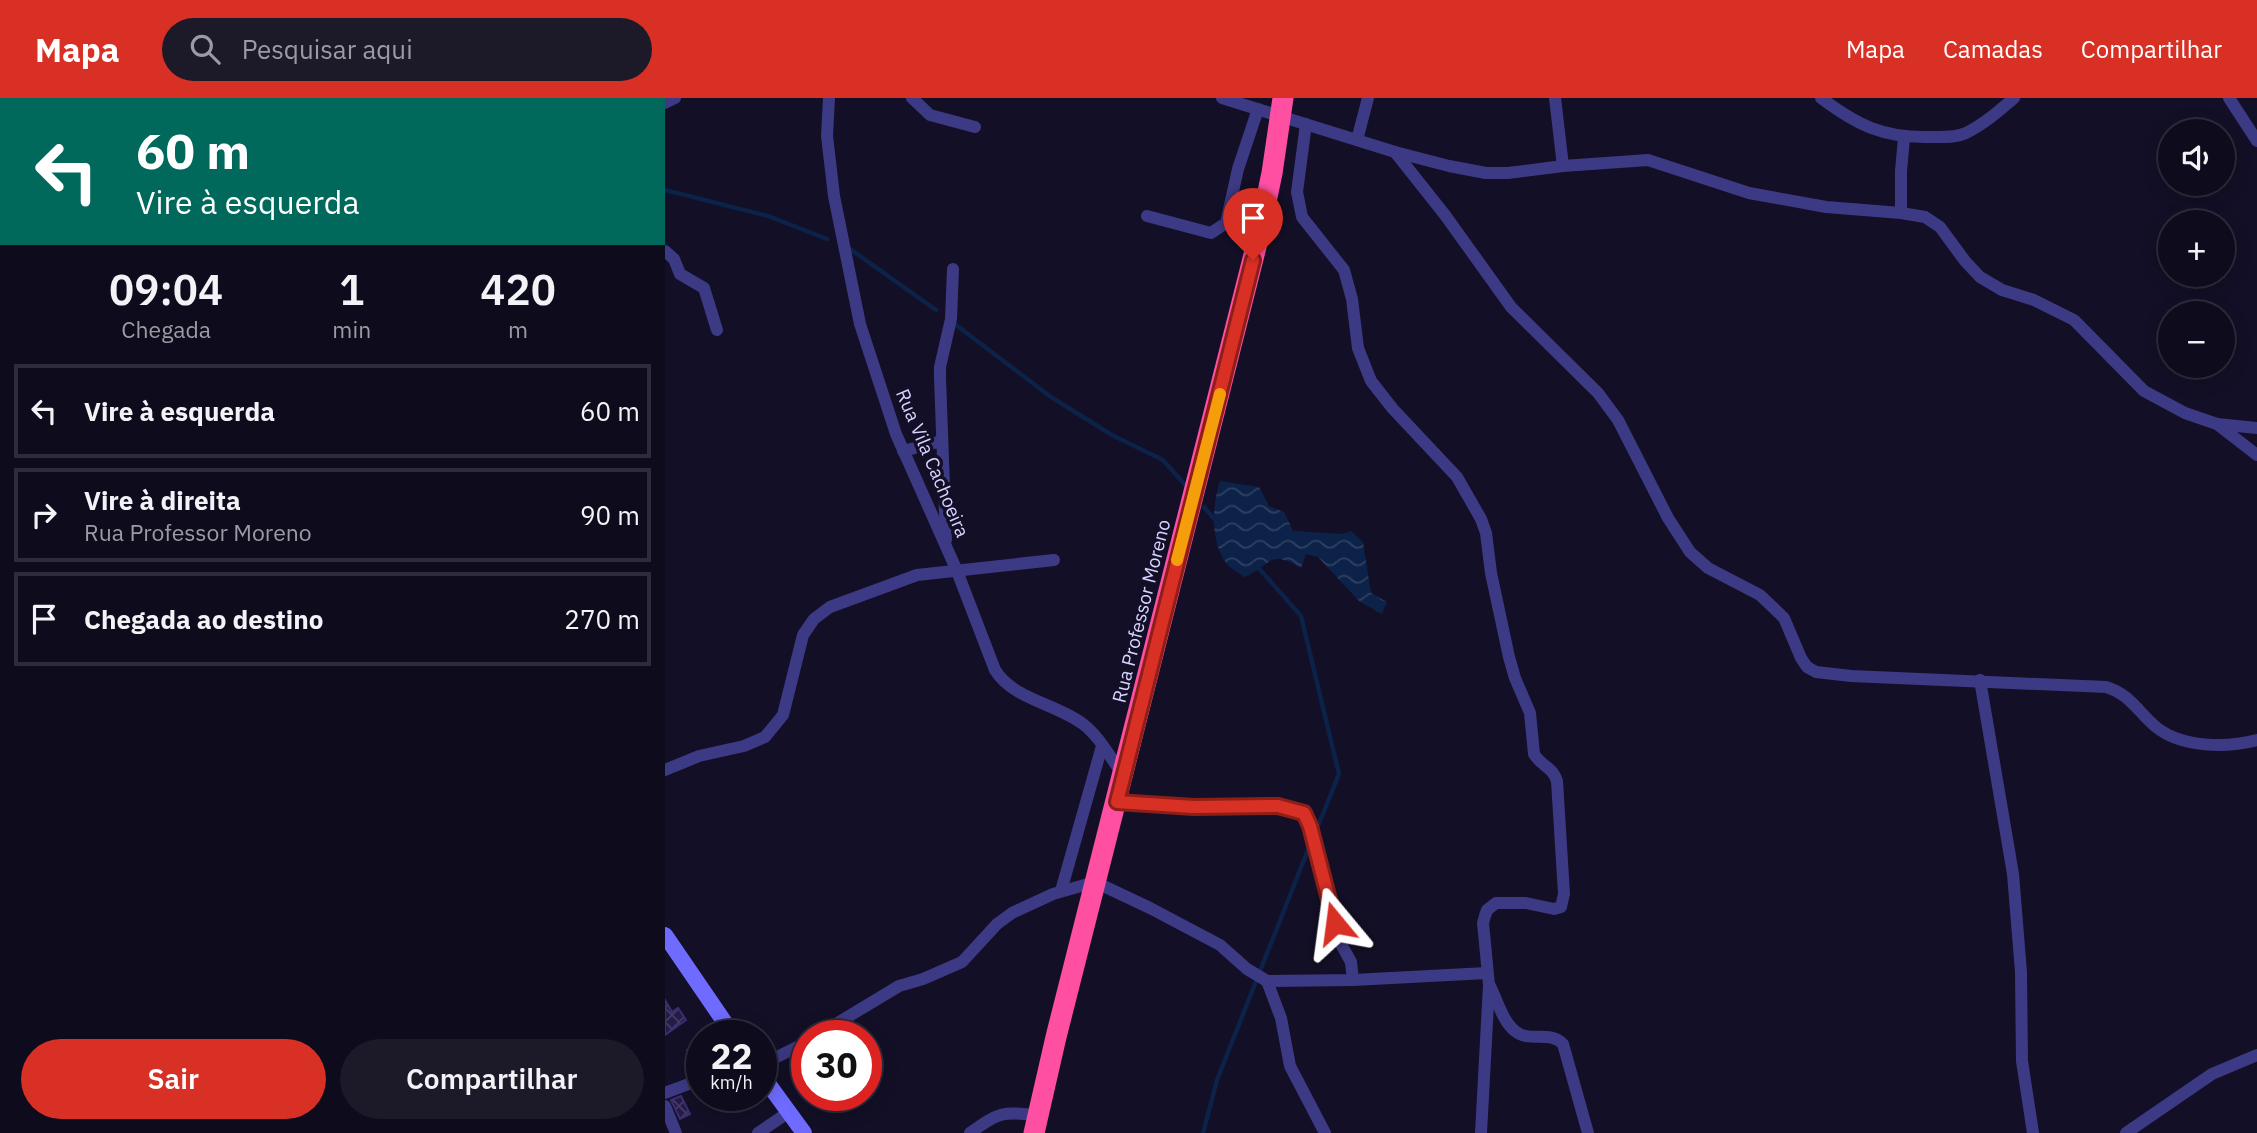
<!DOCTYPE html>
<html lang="pt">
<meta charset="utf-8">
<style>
:root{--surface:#0e0b1c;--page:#1c1929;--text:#f1f3f6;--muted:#9b9ba3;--line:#2e2b3b;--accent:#d93025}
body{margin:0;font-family:"IBM Plex Sans",sans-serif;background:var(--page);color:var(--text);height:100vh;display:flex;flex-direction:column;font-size:26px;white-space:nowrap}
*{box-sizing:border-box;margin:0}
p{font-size:23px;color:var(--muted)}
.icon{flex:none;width:38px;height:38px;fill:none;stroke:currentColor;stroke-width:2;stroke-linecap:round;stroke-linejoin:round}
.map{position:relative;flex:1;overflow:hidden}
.sheet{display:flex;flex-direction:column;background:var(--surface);width:665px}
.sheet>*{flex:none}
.top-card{background:#00695c;color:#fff;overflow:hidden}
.tools{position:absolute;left:1493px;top:21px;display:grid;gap:14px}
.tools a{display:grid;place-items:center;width:77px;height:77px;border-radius:50%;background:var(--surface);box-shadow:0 4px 18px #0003,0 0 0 2px var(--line);font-size:35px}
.speed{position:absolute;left:21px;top:922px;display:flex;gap:14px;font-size:35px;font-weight:700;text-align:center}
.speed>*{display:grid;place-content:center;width:91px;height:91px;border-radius:50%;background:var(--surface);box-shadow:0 4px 18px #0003,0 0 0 2px var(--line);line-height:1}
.speed small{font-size:18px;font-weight:400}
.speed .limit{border:10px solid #d22;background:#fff;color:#111}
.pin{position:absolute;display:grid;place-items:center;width:60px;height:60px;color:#fff;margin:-72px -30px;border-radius:50% 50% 50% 0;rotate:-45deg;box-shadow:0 0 7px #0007}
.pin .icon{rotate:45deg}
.me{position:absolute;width:77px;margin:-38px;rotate:344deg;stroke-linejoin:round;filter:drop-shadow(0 0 5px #0008)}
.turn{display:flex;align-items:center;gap:24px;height:147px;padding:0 21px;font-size:32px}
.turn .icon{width:91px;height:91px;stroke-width:2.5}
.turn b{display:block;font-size:49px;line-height:60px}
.eta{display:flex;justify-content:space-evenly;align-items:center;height:119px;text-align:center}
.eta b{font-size:42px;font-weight:600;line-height:49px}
.primary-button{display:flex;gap:14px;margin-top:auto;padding:14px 21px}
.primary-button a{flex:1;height:80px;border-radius:42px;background:var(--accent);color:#fff;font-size:28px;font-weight:600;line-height:80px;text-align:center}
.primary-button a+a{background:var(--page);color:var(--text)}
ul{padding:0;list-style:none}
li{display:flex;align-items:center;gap:21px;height:94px;margin:0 14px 10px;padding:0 7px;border:4px solid var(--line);border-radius:0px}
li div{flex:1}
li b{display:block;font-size:26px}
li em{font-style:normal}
header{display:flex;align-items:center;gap:42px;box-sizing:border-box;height:98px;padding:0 35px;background:var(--accent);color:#fff}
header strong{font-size:33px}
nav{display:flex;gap:38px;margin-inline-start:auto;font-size:24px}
.search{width:490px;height:63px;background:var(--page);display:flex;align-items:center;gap:18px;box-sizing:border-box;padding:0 24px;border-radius:38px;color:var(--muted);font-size:26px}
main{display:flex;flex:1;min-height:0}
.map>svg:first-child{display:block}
.water{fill:url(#water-waves)}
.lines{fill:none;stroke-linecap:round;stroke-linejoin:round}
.stream{stroke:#0c2248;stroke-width:4.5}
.building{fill:url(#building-cross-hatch);stroke:#3b2d73;stroke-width:2}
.street{stroke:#3d3a85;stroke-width:12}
.secondary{stroke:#6f6bff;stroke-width:16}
.highway{stroke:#ff4fa3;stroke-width:21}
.route-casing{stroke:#8d1f18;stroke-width:18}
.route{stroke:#d93025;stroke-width:12}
.slow{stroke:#f59e0b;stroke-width:12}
.labels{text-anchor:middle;stroke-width:7;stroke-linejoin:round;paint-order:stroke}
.street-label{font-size:19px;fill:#d9d4ff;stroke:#130f26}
</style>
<header>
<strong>Mapa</strong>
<div class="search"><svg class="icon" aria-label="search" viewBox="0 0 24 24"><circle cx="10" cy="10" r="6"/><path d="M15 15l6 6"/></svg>Pesquisar aqui</div>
<nav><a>Mapa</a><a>Camadas</a><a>Compartilhar</a></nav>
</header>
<main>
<section class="sheet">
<div class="top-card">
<div class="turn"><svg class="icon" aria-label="left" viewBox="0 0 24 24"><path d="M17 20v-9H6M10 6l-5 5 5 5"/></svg><div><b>60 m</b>Vire à esquerda</div></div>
</div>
<div class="eta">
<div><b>09:04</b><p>Chegada</p></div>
<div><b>1</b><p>min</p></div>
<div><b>420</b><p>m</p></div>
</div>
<ul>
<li><svg class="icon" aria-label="left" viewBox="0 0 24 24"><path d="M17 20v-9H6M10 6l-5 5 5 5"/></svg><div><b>Vire à esquerda</b></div><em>60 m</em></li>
<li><svg class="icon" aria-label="right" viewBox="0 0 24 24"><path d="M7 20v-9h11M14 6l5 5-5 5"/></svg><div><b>Vire à direita</b><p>Rua Professor Moreno</p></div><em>90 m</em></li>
<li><svg class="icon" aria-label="arrive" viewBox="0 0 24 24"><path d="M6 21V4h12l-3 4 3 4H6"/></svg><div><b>Chegada ao destino</b></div><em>270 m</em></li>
</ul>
<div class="primary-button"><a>Sair</a><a>Compartilhar</a></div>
</section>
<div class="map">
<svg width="1592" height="1035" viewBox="0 0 1592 1035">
<defs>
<pattern id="water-waves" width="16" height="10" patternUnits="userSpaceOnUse" patternTransform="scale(1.75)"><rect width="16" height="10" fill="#0c2248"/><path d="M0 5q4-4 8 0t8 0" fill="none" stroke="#2f4163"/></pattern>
<pattern id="building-cross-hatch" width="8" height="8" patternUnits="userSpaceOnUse" patternTransform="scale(1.75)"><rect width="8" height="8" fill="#241b47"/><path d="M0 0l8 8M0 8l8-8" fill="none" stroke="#433b63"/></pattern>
</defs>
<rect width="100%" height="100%" fill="#130f26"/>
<path class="water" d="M555 383 594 389 604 408 619 414 628 433 677 436 686 433 698 444 706 495 722 504 717 516 695 504 653 459 641 456 636 470C603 450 607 468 579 479 574 475 565 470 561 465 545 442 547 408 555 383Z"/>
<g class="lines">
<g class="stream">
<polyline points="0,92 103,118 162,141"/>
<polyline points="185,151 271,212"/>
<polyline points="291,227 386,299 447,337 498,362 521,388"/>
<polyline points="539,409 552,424"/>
<polyline points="591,467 636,518 674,676 651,733"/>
<polyline points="538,1035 552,982 646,744"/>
</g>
</g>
<g class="building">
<polygon points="0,902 7,914 13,910 21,922 0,937"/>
<polygon points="37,944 37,972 33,973 22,952"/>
<polygon points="16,998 25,1016 15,1021 6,1002"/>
</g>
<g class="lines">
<g class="street">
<path d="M164 0 162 38 169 98 195 226 231 336 292 473 330 572C349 602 390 605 418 626 435 639 446 661 459 678"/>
<polyline points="247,0 265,17 310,29"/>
<polyline points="557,0 730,54 784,68 821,75 843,75 898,68 983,62 1084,95 1161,109 1236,115 1260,119 1275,129 1300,163 1315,179 1337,192 1369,202 1409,222 1479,293 1520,315 1552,326 1592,357"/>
<polyline points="890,0 898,68"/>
<path d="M1156 0C1192 27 1218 40 1264 39 1276 39 1290 40 1301 35 1319 26 1334 13 1349 0"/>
<polyline points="1564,0 1592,43"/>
<polyline points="0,5 10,0"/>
<path d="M641 26 632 94 637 119 679 172 687 201 693 250 706 283 728 311 792 379 816 421 821 435 826 475 844 559 850 580 865 615 869 656C876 668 888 669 892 683L899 796 896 809 889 811 861 805H831L822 812 820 818 818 825 824 887 816 1035"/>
<polyline points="692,42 703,0"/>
<path d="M730 54 780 117 846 209 933 295 953 322 1003 420 1025 454 1043 470 1095 497 1119 520 1136 560 1142 569 1151 574 1186 578 1441 589C1465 596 1473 614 1491 629 1517 650 1562 650 1592 642"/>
<polyline points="1236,115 1236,73 1239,40"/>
<polyline points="482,118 546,135 561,125 573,71 593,11"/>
<polyline points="0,153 9,161 15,176 39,190 52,232"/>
<polyline points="1552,326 1592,330"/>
<polyline points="238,353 277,343"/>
<polyline points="281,442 275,280 275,269 286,221 288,171"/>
<polyline points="1315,582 1348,776 1356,874 1357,963 1368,1035"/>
<polyline points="0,672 34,658 79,648 100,639 118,617 138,537 149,521 165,509 252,477 389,462"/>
<polyline points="452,703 529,709 613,708 639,715 645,728 663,803 676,846 686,864 688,882"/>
<polyline points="396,793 437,648"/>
<polyline points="602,883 616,920 625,968 660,1035"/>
<path d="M825 888C832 902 838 924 850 933 864 945 885 932 898 946L923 1035"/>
<polyline points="151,938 234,888 258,881 297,864 332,826 347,815 388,796 430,784 485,810 555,847 582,871 602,883 688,882 822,875"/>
<polyline points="96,967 142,944"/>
<polyline points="0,995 37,981"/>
<polyline points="0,1008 11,1035"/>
<polyline points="93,1035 124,1014"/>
<path d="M305 1035C333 1015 338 1012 373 1018"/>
<polyline points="1461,1035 1547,976 1592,957"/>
</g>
<g class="secondary">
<polyline points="0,837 69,938"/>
<polyline points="96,976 139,1035"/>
</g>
<polyline class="highway" points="369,1035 391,939 594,137 607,75 618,0"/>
</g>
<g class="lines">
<defs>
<polyline id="route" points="588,162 452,704 529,709 613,708 639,715 645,728 670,825"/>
</defs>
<use href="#route" class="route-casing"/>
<use href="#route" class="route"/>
<polyline class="slow" points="512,462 555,296"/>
</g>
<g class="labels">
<g class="street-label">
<text transform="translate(268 365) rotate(67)" y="7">Rua Vila Cachoeira</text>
<text transform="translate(476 513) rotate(-76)" y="7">Rua Professor Moreno</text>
</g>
</g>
</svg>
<div class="tools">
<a><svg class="icon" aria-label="sound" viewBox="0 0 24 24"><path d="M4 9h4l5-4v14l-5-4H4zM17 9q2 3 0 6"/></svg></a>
<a>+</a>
<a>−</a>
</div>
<div class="speed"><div>22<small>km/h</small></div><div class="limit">30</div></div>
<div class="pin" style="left:588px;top:162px;background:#d93025"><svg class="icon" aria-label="arrive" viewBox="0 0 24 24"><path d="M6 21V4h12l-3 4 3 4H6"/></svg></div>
<svg class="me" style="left:670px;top:825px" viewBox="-20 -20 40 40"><path d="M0-17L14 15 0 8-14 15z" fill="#d93025" stroke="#fff" stroke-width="4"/></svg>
</div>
</main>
